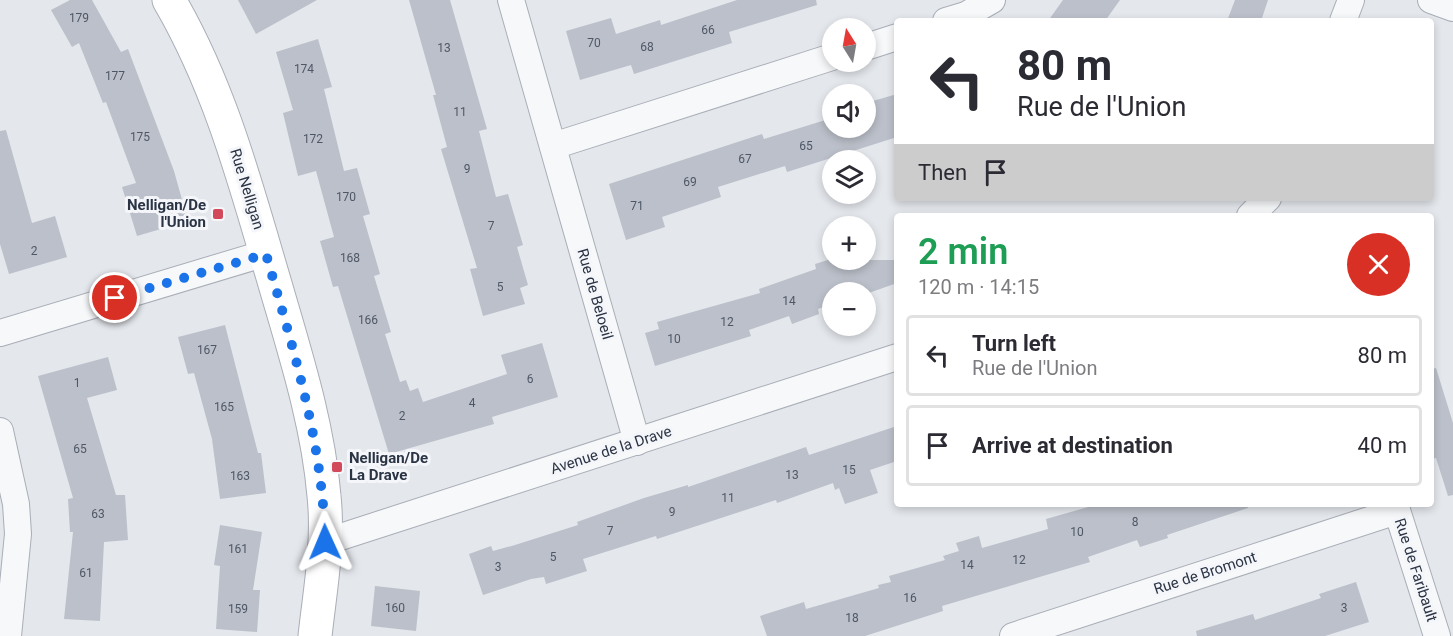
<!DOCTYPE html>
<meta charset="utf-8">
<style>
:root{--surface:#fff;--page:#f2f2f3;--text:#2b2b33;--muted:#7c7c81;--line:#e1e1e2}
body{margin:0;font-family:Roboto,sans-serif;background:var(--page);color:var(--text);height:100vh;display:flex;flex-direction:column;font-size:22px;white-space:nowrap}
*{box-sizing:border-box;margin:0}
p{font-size:20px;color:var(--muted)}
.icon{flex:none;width:33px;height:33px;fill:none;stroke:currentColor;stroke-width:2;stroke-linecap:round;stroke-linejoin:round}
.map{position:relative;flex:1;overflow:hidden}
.details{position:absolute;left:894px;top:213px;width:540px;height:294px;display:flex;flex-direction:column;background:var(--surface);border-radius:6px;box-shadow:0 3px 9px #0003}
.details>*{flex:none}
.hud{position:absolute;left:894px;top:18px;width:540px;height:183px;border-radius:6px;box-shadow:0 3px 9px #0003;background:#fff;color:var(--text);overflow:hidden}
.needle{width:39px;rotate:349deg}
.tools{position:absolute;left:822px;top:18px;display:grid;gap:12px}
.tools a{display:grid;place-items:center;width:54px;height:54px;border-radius:50%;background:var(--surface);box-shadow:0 3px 9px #0003;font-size:30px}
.pin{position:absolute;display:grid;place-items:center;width:51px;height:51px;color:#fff;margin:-26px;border:3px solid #fff;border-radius:50%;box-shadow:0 2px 6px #0007}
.me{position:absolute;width:66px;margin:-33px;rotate:359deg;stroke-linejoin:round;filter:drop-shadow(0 0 4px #0008)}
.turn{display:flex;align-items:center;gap:21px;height:126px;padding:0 24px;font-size:27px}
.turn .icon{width:78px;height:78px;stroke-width:2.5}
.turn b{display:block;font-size:42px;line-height:51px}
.then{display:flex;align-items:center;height:57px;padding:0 24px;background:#0003;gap:12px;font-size:22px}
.round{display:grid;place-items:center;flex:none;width:63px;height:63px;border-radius:32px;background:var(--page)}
.overview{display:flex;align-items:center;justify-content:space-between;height:102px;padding:0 24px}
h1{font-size:36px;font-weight:600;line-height:45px;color:#1e9e55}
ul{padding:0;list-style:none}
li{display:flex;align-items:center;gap:18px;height:81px;margin:0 12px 9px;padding:0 12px;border:3px solid var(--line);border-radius:6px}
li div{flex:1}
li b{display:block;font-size:22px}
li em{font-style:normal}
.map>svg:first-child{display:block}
.building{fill:#bbc0ca}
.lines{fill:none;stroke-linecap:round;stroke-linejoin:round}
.street-casing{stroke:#a9aeb7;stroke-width:28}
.secondary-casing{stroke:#a9aeb7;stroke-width:35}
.street{stroke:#f7f8fa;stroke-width:26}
.secondary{stroke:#fff;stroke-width:33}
.route{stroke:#1a73e8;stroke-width:10;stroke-dasharray:0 18}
.poi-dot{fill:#d1495b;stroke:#f4f6f9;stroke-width:2}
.labels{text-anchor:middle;stroke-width:6;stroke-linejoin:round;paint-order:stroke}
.number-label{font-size:12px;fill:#4f5766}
.street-label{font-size:15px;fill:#2b3445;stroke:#f4f6f9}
.poi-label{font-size:15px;font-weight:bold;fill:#2b3445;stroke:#f4f6f9;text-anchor:end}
</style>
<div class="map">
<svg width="1453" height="636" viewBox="0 0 1453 636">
<rect width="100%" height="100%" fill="#e4e7ec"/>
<g class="building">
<polygon points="70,0 92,0 121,52 128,49 174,171 188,221 137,236 122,187 136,183 106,102 103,103 79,43 72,47 51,10"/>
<polygon points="238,0 317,0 256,34"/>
<polygon points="409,0 450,0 487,129 479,131 496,197 508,194 523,245 517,247 528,285 520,288 525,304 483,316 470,269 477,268 441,149 447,147 433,95 436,95"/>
<polygon points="737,0 816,0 817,5 729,32 732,43 634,74 631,65 580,80 566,31 611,18 616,34 660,20 661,25"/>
<polygon points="1063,0 1120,0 1105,21 1048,21"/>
<polygon points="1235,0 1268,0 1261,21 1227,21"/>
<polygon points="318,39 332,87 324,89 344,171 357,168 370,214 363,216 380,274 374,276 391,332 385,334 400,382 406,380 410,391 418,388 423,402 507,374 501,355 542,343 558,397 492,417 494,424 389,454 338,286 333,287 320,241 334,237 316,171 298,176 283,113 293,110 276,52"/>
<polygon points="897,94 897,137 787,172 785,166 718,187 721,197 662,217 665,227 626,240 609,184 762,134 764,139 832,118 832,128 866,128 866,103"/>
<polygon points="6,130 32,223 55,216 67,257 9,274 0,244 0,131"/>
<polygon points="828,260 897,260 897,283 866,294 832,292 832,304 818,309 819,314 792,324 789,316 749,330 751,336 655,366 645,333 659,329 657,322 760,293 759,289 816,269 815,264"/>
<polygon points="225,325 258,453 261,453 266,493 220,499 212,439 194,373 188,374 178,337"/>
<polygon points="108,357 117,390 87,398 116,495 125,495 128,540 104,542 100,621 64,619 73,532 70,532 68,499 73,498 38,376"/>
<polygon points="1436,368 1453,423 1453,495 1448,496 1436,458 1431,459 1431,369"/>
<polygon points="897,426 897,461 870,470 878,493 845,504 839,488 835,490 833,483 777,503 776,500 657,539 656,536 583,559 587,571 546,584 544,577 531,579 483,595 469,554 491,546 493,551 515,545 578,525 577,522 644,498 688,485 688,487 806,447 809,455"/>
<polygon points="1099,504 1247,504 1248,508 1167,535 1168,538 1140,547 1137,540 1088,557 1090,562 942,606 943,611 865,636 767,636 760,616 804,602 806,609 879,588 878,585 891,582 889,576 945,560 943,556 959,551 956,543 979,536 982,548 1048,529 1046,519"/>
<polygon points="220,525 262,532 253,590 260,590 257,632 216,629 220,566 214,565"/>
<polygon points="1356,582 1369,622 1325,636 1197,636 1196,631 1253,614 1255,620 1321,598 1319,594"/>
<polygon points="375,586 420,591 416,631 371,626"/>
</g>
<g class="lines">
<defs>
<g id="street">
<polyline points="511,0 637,442"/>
<polyline points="1431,0 1453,8"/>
<polyline points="946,21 966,15 992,0"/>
<polyline points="1343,21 1351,0"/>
<polyline points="866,47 897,37"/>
<polyline points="553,146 832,57"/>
<polyline points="1250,216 1268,198"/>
<polyline points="0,333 266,253"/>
<polyline points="0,431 16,504 18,534 8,636"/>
<polyline points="1395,504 1437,636"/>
<polyline points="325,542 897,357"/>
<polyline points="1013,636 1397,511"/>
</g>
<path id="secondary" d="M169 0C221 89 246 186 275 284 295 353 318 424 324 496 329 543 320 590 315 636"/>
</defs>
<use href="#street" class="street-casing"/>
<use href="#secondary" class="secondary-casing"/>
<use href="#street" class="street"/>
<use href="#secondary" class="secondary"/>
</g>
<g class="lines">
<path class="route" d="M115 298 266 254C293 349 323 442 325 542"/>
</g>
<g class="poi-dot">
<rect x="212" y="208" width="12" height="12" rx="3"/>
<rect x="331" y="461" width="12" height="12" rx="3"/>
</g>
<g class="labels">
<g class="number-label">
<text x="79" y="22">179</text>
<text x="708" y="34">66</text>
<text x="594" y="47">70</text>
<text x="647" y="51">68</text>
<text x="444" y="52">13</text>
<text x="304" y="73">174</text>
<text x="115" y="80">177</text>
<text x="460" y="116">11</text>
<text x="140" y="141">175</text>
<text x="313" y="143">172</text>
<text x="806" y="150">65</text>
<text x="745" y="163">67</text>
<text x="467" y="173">9</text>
<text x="690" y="186">69</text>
<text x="346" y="201">170</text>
<text x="637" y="210">71</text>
<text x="491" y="230">7</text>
<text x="34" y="255">2</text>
<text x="350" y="262">168</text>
<text x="500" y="291">5</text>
<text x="789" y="305">14</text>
<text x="368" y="324">166</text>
<text x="727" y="326">12</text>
<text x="674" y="343">10</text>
<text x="207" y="354">167</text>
<text x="530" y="383">6</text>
<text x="77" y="387">1</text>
<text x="472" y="407">4</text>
<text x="224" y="411">165</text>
<text x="402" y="420">2</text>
<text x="80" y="453">65</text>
<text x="849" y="474">15</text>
<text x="792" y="479">13</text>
<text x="240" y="480">163</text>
<text x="728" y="502">11</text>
<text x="672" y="516">9</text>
<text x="98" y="518">63</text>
<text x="1135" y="526">8</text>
<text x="610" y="535">7</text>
<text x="1077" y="536">10</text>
<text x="238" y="553">161</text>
<text x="553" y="561">5</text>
<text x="1019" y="564">12</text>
<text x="967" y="569">14</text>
<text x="498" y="571">3</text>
<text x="86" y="577">61</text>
<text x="910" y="602">16</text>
<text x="395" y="612">160</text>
<text x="1344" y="612">3</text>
<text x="238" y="613">159</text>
<text x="852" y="622">18</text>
</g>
<g class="street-label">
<text transform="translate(247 189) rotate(73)" y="5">Rue Nelligan</text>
<text transform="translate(595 294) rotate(74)" y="5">Rue de Beloeil</text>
<text transform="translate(611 450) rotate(-18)" y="5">Avenue de la Drave</text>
<text transform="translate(1416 570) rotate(72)" y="5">Rue de Faribault</text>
<text transform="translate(1205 573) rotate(-18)" y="5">Rue de Bromont</text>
</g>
<g class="poi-label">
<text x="206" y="210">Nelligan/De<tspan x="206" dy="17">l'Union</tspan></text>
<text x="349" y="463" text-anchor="start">Nelligan/De<tspan x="349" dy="17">La Drave</tspan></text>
</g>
</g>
</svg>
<div class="tools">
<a><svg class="needle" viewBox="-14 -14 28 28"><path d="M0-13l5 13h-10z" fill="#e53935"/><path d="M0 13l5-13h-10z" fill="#7c7c81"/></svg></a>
<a><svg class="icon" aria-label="sound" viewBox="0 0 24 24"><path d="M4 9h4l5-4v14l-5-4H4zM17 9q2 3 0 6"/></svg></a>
<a><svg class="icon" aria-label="layers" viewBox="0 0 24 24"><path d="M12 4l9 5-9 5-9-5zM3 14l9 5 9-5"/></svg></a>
<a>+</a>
<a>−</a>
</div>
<div class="pin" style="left:115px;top:298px;background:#d93025"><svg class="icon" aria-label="arrive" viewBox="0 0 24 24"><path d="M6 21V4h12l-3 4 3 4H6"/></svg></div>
<svg class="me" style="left:325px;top:542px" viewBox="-20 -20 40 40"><path d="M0-17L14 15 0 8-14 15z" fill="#1a73e8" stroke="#fff" stroke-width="4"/></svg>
<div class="hud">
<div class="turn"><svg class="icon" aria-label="left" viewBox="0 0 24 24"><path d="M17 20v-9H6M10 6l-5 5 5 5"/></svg><div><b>80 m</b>Rue de l'Union</div></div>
<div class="then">Then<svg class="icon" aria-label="arrive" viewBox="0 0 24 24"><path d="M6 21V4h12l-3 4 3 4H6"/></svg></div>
</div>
<section class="details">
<div class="overview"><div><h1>2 min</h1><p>120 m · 14:15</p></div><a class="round" style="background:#d93025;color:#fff"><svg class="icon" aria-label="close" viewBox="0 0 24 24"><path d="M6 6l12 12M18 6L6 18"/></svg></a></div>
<ul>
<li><svg class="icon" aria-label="left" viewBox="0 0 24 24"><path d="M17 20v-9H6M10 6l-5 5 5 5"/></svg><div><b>Turn left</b><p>Rue de l'Union</p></div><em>80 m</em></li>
<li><svg class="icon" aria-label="arrive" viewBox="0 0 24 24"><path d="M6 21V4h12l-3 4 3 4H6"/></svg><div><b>Arrive at destination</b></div><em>40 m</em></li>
</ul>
</section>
</div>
